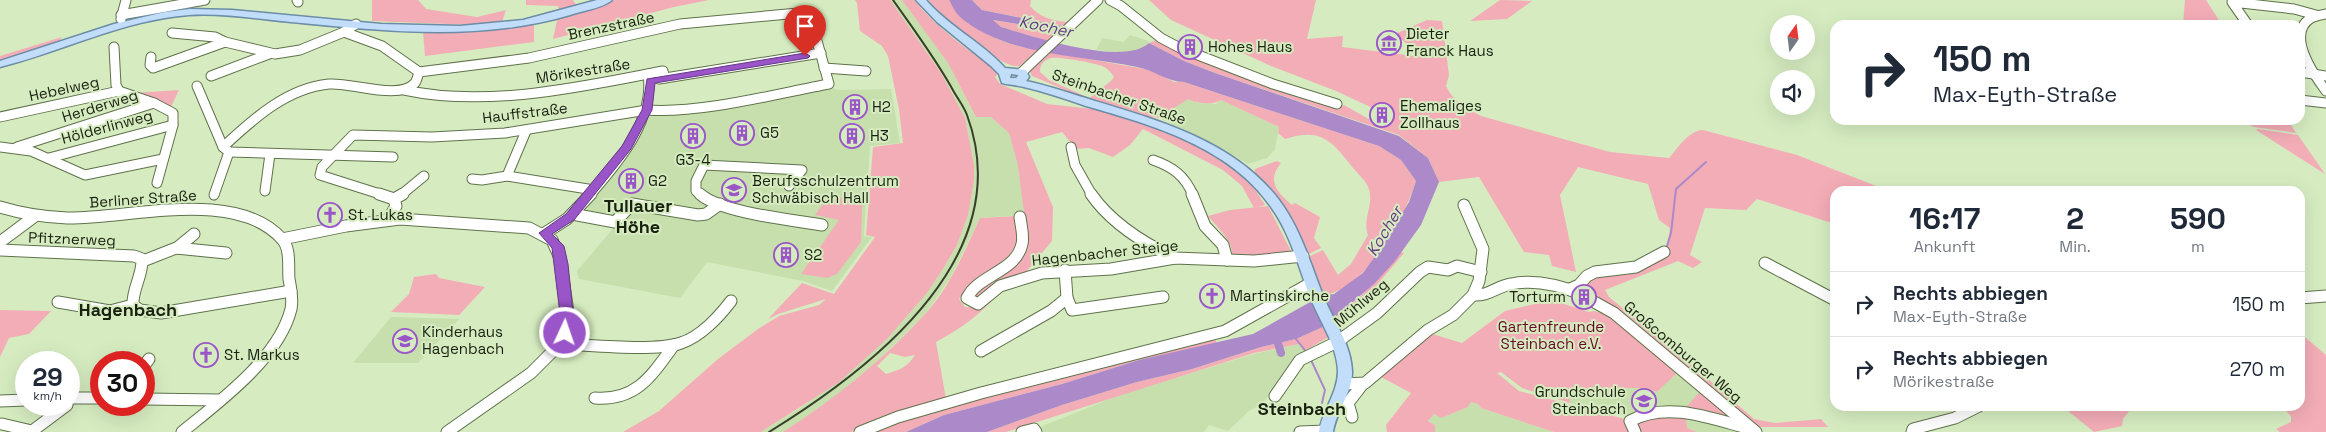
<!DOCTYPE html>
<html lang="de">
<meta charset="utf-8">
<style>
:root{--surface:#fff;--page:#f6f6f7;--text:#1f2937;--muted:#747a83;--line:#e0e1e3}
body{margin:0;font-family:"Space Grotesk",sans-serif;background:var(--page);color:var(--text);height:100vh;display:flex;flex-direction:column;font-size:19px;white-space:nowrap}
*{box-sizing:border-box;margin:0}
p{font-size:16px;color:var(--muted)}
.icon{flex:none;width:28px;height:28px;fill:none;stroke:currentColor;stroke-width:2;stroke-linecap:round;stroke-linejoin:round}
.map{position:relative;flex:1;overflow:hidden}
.side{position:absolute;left:1830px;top:186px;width:475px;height:225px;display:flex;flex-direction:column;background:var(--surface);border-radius:15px;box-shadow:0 5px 20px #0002}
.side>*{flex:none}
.banner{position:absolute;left:1830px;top:20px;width:475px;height:105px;border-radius:15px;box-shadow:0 5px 20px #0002;background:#fff;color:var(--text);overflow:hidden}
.needle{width:32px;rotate:14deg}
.buttons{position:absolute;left:1770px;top:15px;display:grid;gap:10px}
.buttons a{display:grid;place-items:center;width:45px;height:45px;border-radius:50%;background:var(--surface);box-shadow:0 5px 20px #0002;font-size:25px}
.speed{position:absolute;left:15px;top:351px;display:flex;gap:10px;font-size:25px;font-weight:700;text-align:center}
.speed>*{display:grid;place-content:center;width:65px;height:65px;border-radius:50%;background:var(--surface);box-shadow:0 5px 20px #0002;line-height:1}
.speed small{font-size:12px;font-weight:400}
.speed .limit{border:8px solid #d22;background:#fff;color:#111}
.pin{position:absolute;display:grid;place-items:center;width:42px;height:42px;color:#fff;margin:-51px -21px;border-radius:50% 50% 50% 0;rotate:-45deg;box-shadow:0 0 5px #0007}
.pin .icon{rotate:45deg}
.me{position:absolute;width:55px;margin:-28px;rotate:3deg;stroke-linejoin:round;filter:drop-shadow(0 0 4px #0008)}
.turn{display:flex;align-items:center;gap:18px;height:105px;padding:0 20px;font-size:22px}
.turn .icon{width:65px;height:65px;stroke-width:2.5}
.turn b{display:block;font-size:35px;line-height:42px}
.eta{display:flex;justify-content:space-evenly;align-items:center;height:85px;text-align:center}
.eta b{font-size:30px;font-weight:800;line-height:35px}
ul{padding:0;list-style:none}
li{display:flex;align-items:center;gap:15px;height:65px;padding:0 20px;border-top:1px solid var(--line)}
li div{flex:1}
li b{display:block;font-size:19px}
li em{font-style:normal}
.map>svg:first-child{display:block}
.built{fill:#c7dfad}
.green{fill:#f3adb7;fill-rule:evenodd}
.water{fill:#ac89c8}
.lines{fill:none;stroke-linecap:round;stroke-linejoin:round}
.stream{stroke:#ac89c8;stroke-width:2}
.canal{stroke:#ac89c8;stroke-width:8}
.minor-far1-casing{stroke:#5f724b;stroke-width:11}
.minor-casing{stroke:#5f724b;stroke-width:13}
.major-casing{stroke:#6c8da6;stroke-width:3}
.minor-far1{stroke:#fff;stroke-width:9}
.minor{stroke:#fff;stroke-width:11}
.major{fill:#c2ddfa;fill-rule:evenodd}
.rail{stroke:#36402c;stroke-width:2}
.route{fill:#9a55c9;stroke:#643783}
.labels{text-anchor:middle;stroke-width:4;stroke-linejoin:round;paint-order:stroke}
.street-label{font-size:15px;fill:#192111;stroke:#d6ecc0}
.poi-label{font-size:15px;fill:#192111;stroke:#d6ecc0;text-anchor:start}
.park-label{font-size:15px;fill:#680728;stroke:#d6ecc0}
.water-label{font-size:16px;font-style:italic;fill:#683b87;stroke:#d6ecc0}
.quarter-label{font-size:18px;font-weight:bold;fill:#192111;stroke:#d6ecc0}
</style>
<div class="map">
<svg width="2326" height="432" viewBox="0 0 2326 432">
<rect width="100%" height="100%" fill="#d6ecc0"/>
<g class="built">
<polygon points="890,0 902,0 928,35 948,63 976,117 991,117 1009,133 1018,166 1024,208 1023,215 980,218 951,277 926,313 896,343 856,381 812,413 783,432 761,432 802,407 887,339 927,293 943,269 957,245 968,215 974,181 974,165 965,118 941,73"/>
<polygon points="1130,35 1146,40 1149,43 1140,50 1128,53 1096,50 1102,38 1123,42"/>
<polygon points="828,86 837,90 891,89 900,143 870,146 864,236 872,237 832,291 803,281 707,262 680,298 579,279 577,271 616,225 575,218 624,162 651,114"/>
<polygon points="1188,98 1198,103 1216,104 1221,100 1279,127 1275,149 1267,158 1248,164 1206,140 1159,118"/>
<polygon points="391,317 459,319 418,363 353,363"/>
<polygon points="1299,344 1304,351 1283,382 1260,405 1249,411 1228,431 1209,425 1204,432 1044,432 1040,427 1120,395 1254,354"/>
<polygon points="1677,373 1747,432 1697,432 1687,428 1686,417 1680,409 1625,416 1570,403 1568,389 1611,399 1613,388 1645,388 1657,392"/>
<polygon points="1471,402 1478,404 1481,408 1554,432 1435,432 1435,425 1428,421 1434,414 1441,418 1468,407"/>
</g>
<g class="green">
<polygon points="372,0 418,0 426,9 477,17 506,10 502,22 471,25 372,21"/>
<polygon points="526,0 573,0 577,6 559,11 558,6 526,5"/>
<path d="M615 0H709L674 7 553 39 557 20 534 23V42L425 56 423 32C494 32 547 23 615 0Z"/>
<polygon points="855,0 890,0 941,73 965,118 974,165 974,181 968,215 957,245 943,269 927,293 887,339 838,383 761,432 623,432 659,411 718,359 758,329 779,316 819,305 826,299 778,314 768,319 802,283 834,294 875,237 866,235 873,147 903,143 899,109 888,56 882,46 860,31 857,3"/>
<path d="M902 0H914C938 29 968 50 999 72L995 77 1000 84 1047 104 1102 110 1180 137 1201 147 1236 171 1252 185 1265 205 1254 208 1242 186 1223 170 1143 129 1130 145 1113 157 1089 148 1076 149 1062 132 1026 142 1053 207 1052 241 1026 272 993 284 978 298 974 295 979 288 1017 261 1028 244 1018 166 1009 133 991 117H976L948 63Z"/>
<path d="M928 0H949C967 30 1004 45 1038 50L1020 66C1000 70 943 16 928 0Z"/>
<path d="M972 0H1031L1030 6C1039 17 1055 22 1070 22L1064 26 982 10Z"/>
<path d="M1149 0H1316L1307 39 1343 36 1342 47 1423 57 1395 34 1427 20 1442 21 1449 75 1446 86C1453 101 1466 108 1481 116L1610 152 1669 158C1678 148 1688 131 1703 130L1797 155 1889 191H1835V224L1757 199 1746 210 1705 208 1690 255 1702 262 1693 268 1678 261 1605 290 1609 297 1683 357 1754 419 1775 423 1821 419 1828 427H1757L1589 289 1586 286 1588 280C1610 261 1645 278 1666 253L1670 228 1659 220 1648 184 1578 167 1560 195 1576 272 1552 266 1549 255 1524 252 1479 177 1439 182 1428 158 1399 135 1215 73 1184 61 1149 43 1159 39 1328 104 1341 107 1344 105 1381 126 1392 117 1336 91 1271 66 1171 20Z"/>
<polygon points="1500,0 1532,1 1507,19 1470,21"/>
<polygon points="2185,0 2206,0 2222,25 2183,25"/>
<polygon points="992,20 1066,32 1054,43 1001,27"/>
<polygon points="62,37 59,41 0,61 0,56"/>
<path d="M1048 52 1151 70 1174 82H1184L1379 146 1401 160 1416 181C1403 221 1366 290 1321 296L1308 257 1323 250 1338 275 1351 264 1368 235C1362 220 1374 205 1369 189 1367 182 1358 174 1353 168 1332 141 1321 127 1285 139L1278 133 1279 127 1221 100C1213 106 1196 103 1188 99L1159 118 1150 116 1201 138 1246 165H1243L1222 153 1087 100 1111 81 1114 77C1111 72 1107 68 1102 66 1095 63 1058 56 1051 58 1043 60 1040 65 1040 72L1049 80 1087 97 1084 98 1032 76 1029 70Z"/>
<polygon points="179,90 171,107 134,93"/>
<polygon points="2239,120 2288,120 2296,133 2254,127"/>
<polygon points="2258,129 2298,135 2325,174 2256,130"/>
<path d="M1277 161 1281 163C1267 180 1276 192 1292 205L1295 203 1320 217 1314 238 1321 248 1307 255 1254 176 1255 169Z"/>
<polygon points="847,193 861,195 859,198 867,200 862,207 861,242 837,274 827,278 801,274 839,220 815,215 829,195 843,198"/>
<path d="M1268 206 1293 255 1232 258C1235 243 1217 227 1208 216L1230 210Z"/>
<path d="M1017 216V243L1008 258 969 285 959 299 965 307 977 308 998 294C980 315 960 329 936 342L946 399 904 411 851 432H783C836 398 883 360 926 313 950 287 965 250 980 218ZM890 353 905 357 915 355C908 367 899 370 886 374L877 366Z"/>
<polygon points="1401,252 1404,253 1364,300 1335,326 1332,320 1361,296"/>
<polygon points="436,274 439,278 485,287 459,315 391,312 409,294 414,277"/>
<polygon points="1552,300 1589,312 1594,311 1610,315 1677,373 1657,392 1645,388 1613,388 1611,399 1569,389 1570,403 1522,388 1501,372 1497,373 1519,391 1625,419 1632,432 1554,432 1481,408 1478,404 1471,402 1468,407 1441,418 1434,414 1428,421 1435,425 1435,432 1387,432 1386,425 1411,393 1381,377 1429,333 1462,343 1505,311"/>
<polygon points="0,310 51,311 29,334 9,338 0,357"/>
<polygon points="1325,326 1328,333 1327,338 1304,351 1299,344 1254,353 1006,432 987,432 1062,405 1137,382 1192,369 1261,347 1296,339"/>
<polygon points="2300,333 2326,355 2326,432 2280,432 2276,429 2291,422 2291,416 2281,406 2300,406"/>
<polygon points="1212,335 1217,343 1139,360 1062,384 944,415 906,432 869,432 901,419"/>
<polygon points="1700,392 1735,422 1686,407"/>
<polygon points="2062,406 2133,406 2123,419 2122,426 2094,432"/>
<polygon points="1663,415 1686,417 1687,428 1697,432 1637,432 1634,425 1637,419"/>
</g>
<path class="water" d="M949 0H972L982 10 1077 29 1072 33 993 20 1001 27C1032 36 1123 67 1149 43L1184 61 1215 73 1399 136 1428 158 1439 182 1421 225 1395 261 1375 283 1325 326 1296 339 1261 347 1192 369 1137 382 1062 405 987 432H906L944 415 1062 384 1139 360 1253 334 1321 296 1334 294 1363 273 1382 247 1409 202 1416 181 1401 160 1379 146 1184 82C1167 82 1154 70 1137 67 1081 55 1004 56 959 16 955 12 952 5 949 0Z"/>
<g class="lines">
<g class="stream">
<polyline points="1667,246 1671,233 1676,189 1706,162"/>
<polyline points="1296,339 1307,353"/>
<polyline points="1311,360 1325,390 1322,403"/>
</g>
<polyline class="canal" points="1276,337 1281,353"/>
<defs>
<g id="minor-far1">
<polyline points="297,0 298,2"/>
<polyline points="1110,0 1121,6 1161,38 1180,48 1273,84 1337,104"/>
<path d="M2326 14C2321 15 2315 16 2311 18 2285 34 2314 75 2326 91"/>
<polyline points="121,15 205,0"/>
<polyline points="121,19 126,0"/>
<polyline points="2248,25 2232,2 2294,9 2316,15"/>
<polyline points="172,33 215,37 225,42 275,54 300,50 344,32"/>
<polyline points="151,57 150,65 153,68 225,42"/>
<polyline points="824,68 866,71"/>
<polyline points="1022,72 1098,0"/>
<polyline points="2300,72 2326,76"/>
<polyline points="211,76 269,54"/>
<polyline points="659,79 821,53"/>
<polyline points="197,86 223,147"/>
<path d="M404 90C487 108 581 87 663 71L665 78"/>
<polyline points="119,91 154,103"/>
<polyline points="2300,100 2326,103"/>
<polyline points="0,117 119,91 116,85 114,47"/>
<polyline points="526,131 507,176 594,190"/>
<polyline points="0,147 31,151 85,175 163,159"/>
<polyline points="17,147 154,103 173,113 173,125 157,183"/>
<polyline points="1071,147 1075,165 1092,195"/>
<path d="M229 152 223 147C253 119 287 88 329 84 351 82 399 101 415 83 417 80 418 75 419 72L382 46 344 32 356 24"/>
<polyline points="229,152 393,157"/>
<polyline points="49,158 173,125"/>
<path d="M1153 160C1173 167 1185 176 1193 195"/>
<polyline points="472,179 482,180 507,176"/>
<polyline points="265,191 270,154"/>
<polyline points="214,195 229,152"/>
<path d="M383 195 320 175 322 167 353 135 432 137 505 133 647 110C700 114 775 94 829 84L809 12 680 24 529 58 419 72"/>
<polyline points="401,195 424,176"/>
<path d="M590 195C618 163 655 120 648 74"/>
<polyline points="701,195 696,191 696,181 704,165 802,170 789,186"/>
</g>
<g id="minor">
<polyline points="379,194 394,199 396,206 388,220"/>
<path d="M700 194C721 213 793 220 822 225"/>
<path d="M1091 194C1111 223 1143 243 1175 258"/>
<polyline points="1192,194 1205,226 1223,245 1227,260"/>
<polyline points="394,199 403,194"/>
<path d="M0 207C23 214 43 217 67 218 129 219 235 187 282 239 291 249 288 267 289 279 291 289 293 300 291 309 279 358 219 402 182 432"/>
<polyline points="572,214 615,222 632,204 698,215 706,214 720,204"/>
<path d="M1020 217C1021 226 1024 236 1022 244 1016 272 979 274 967 298L978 304 1000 286 1042 273 1111 269 1175 258 1254 261 1303 256"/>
<polyline points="545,233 567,219 591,194"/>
<polyline points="282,239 346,226 400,219 529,228 552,240 560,258 568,312 565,333 558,346 531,373 447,432"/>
<polyline points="0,242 35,216"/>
<polyline points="177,248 194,234"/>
<path d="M0 250 134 256 142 259C143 275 132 289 133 305L140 310 161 313 291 291"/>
<polyline points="143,261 176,248 226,253"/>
<polyline points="1765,263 1835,300"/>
<polyline points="1065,270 1067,298"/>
<polyline points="1570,289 1579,285 1587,276 1595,272 1636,267 1664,252"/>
<path d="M1473 295C1490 296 1495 287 1511 284 1534 279 1559 285 1581 294"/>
<polyline points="2300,298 2326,296"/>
<polyline points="1589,299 1614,313 1756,432"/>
<polyline points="58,302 110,311 133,305"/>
<path d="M560 344C591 345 654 352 681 343 700 337 719 317 731 301"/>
<polyline points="981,351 1051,311 1067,298 1072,310 1163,297"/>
<polyline points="144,366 149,359"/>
<polyline points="1343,384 1365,383 1428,330 1453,315 1473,295 1479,281 1483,249 1464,205"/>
<polyline points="1275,396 1300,360 1337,342 1377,313 1420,272 1428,267 1448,270 1457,266 1481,272"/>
<polyline points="69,398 101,398"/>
<path d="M595 398C637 401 652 375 674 345"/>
<polyline points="144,399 220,400"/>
<polyline points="0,401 26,400"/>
<polyline points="1352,417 1348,403 1362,385"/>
<polyline points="2,424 32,431"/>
<polyline points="31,432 67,405"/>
<polyline points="860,432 898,417 981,393 1225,331 1311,283"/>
<polyline points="1022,432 1034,429 1036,432"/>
<polyline points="1300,432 1326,431"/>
<path d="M1635 432 1630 421C1667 401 1710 418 1747 428"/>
<polyline points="1912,432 1913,429 1955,418 1979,406"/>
</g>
<g id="major">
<path d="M597 0H612C603 8 582 11 570 15 478 42 385 31 291 22 258 19 223 13 189 15 123 20 64 51 0 67V61L114 24 165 12 190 9 232 10 381 24 460 26 523 20Z"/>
<path d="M916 0H926C949 27 982 42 1005 68L1026 70 1029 77 1026 81C1050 86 1072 94 1095 101 1162 121 1236 143 1279 200 1300 228 1310 262 1322 293 1332 319 1351 343 1352 371 1353 392 1336 411 1333 432H1319C1322 411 1338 393 1338 371 1337 344 1318 319 1309 294 1298 265 1290 233 1271 207 1230 147 1152 125 1086 106 1066 99 1045 92 1024 87 1017 85 1009 85 1002 83L999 74 991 66 937 22ZM1011 74 1018 75V76L1016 78H1010Z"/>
</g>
</defs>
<use href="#minor-far1" class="minor-far1-casing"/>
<use href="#minor" class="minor-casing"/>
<use href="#major" class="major-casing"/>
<use href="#minor-far1" class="minor-far1"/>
<use href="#minor" class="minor"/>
<use href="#major" class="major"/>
<path class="rail" d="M769 432C873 368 1019 256 967 115 964 107 958 99 954 92 936 59 914 30 893 0"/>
</g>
<polygon class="route" points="805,53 810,56 808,58 655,83 652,110 631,149 574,220 552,234 564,246 568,264 574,322 570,336 561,336 559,333 561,322 552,248 539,233 566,214 622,146 642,110 647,79"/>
<defs>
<symbol id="museum-ring" viewBox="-11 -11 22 22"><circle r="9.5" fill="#d6ecc0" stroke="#9a55c9" stroke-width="1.5"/><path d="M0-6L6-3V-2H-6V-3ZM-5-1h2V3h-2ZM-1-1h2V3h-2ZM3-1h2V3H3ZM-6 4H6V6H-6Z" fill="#9a55c9"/></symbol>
<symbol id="building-ring" viewBox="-11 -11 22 22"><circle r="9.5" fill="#d6ecc0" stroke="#9a55c9" stroke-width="1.5"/><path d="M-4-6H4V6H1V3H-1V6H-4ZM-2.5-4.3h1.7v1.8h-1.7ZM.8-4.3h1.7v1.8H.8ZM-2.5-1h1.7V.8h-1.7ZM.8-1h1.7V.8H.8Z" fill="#9a55c9"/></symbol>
<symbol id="school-ring" viewBox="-11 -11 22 22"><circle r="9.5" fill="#d6ecc0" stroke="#9a55c9" stroke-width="1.5"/><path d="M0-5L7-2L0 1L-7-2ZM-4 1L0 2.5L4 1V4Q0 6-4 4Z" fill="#9a55c9"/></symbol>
<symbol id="church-ring" viewBox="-11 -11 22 22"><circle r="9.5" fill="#d6ecc0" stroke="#9a55c9" stroke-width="1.5"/><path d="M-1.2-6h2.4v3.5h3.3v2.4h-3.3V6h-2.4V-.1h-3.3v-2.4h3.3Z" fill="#9a55c9"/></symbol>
</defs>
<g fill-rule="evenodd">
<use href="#museum-ring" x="1375" y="29" width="28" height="28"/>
<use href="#building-ring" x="1176" y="33" width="28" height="28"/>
<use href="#building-ring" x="841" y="93" width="28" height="28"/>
<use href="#building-ring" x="1368" y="101" width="28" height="28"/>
<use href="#building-ring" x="728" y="119" width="28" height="28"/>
<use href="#building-ring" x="679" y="122" width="28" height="28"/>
<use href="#building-ring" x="838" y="122" width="28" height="28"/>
<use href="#building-ring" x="617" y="167" width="28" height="28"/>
<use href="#school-ring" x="720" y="176" width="28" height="28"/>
<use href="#church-ring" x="316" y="201" width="28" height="28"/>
<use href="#building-ring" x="772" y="241" width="28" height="28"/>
<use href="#church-ring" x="1198" y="282" width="28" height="28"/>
<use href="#building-ring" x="1570" y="283" width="28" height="28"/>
<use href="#school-ring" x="391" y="327" width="28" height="28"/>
<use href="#church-ring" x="192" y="341" width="28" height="28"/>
<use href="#school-ring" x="1630" y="387" width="28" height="28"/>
</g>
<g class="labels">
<g class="street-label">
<text transform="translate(611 26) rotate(-12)" y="5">Brenzstraße</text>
<text transform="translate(583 71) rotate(-9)" y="5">Mörikestraße</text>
<text transform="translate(64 89) rotate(-12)" y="5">Hebelweg</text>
<text transform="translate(1119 97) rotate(19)" y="5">Steinbacher Straße</text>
<text transform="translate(100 106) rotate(-17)" y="5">Herderweg</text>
<text transform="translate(525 113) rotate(-7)" y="5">Hauffstraße</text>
<text transform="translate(107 127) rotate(-15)" y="5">Hölderlinweg</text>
<text transform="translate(143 199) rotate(-4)" y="5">Berliner Straße</text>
<text transform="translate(72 239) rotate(2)" y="5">Pfitznerweg</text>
<text transform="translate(1105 253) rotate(-6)" y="5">Hagenbacher Steige</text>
<text transform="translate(1361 303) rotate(-40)" y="5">Mühlweg</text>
<text transform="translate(1683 352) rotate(40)" y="5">Großcomburger Weg</text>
</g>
<g class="poi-label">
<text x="1406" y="39">Dieter<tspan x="1406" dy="17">Franck Haus</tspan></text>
<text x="1208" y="52">Hohes Haus</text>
<text x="1400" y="111">Ehemaliges<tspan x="1400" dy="17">Zollhaus</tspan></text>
<text x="872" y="112">H2</text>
<text x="760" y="138">G5</text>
<text x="870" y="141">H3</text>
<text x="693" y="165" text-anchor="middle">G3-4</text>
<text x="648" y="186">G2</text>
<text x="752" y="186">Berufsschulzentrum<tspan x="752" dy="17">Schwäbisch Hall</tspan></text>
<text x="348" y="220">St. Lukas</text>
<text x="804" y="260">S2</text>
<text x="1230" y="301">Martinskirche</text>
<text x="1566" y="302" text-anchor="end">Torturm</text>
<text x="422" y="337">Kinderhaus<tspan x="422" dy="17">Hagenbach</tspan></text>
<text x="224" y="360">St. Markus</text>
<text x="1626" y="397" text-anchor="end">Grundschule<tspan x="1626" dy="17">Steinbach</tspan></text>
</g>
<g class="park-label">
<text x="1551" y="332">Gartenfreunde<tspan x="1551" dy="17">Steinbach e.V.</tspan></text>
</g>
<g class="water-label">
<text transform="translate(1046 26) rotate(12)" y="6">Kocher</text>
<text transform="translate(1384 231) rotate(-59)" y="6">Kocher</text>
</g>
<g class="quarter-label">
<text x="638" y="212">Tullauer<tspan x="638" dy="21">Höhe</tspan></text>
<text x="128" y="316">Hagenbach</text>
<text x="1302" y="415">Steinbach</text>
</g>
</g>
</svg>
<div class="buttons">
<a><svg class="needle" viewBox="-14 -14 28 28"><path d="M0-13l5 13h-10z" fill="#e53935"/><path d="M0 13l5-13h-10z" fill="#747a83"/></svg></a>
<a><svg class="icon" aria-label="sound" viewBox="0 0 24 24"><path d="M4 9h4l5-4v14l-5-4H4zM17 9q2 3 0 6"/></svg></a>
</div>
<div class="speed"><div>29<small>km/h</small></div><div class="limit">30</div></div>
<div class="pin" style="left:805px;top:56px;background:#d93025"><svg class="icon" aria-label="arrive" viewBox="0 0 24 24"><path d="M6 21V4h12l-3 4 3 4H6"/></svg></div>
<svg class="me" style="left:565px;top:333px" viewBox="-20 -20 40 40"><circle r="17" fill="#9a55c9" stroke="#fff" stroke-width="3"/><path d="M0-11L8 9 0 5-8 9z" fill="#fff"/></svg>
<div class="banner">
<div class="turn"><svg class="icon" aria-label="right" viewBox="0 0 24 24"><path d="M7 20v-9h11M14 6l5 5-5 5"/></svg><div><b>150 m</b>Max-Eyth-Straße</div></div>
</div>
<section class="side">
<div class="eta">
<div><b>16:17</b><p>Ankunft</p></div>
<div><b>2</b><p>Min.</p></div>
<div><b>590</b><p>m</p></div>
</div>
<ul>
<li><svg class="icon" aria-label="right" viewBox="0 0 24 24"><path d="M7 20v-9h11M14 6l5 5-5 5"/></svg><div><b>Rechts abbiegen</b><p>Max-Eyth-Straße</p></div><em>150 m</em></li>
<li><svg class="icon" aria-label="right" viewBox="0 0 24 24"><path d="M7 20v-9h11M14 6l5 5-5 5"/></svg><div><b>Rechts abbiegen</b><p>Mörikestraße</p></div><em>270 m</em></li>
</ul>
</section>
</div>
